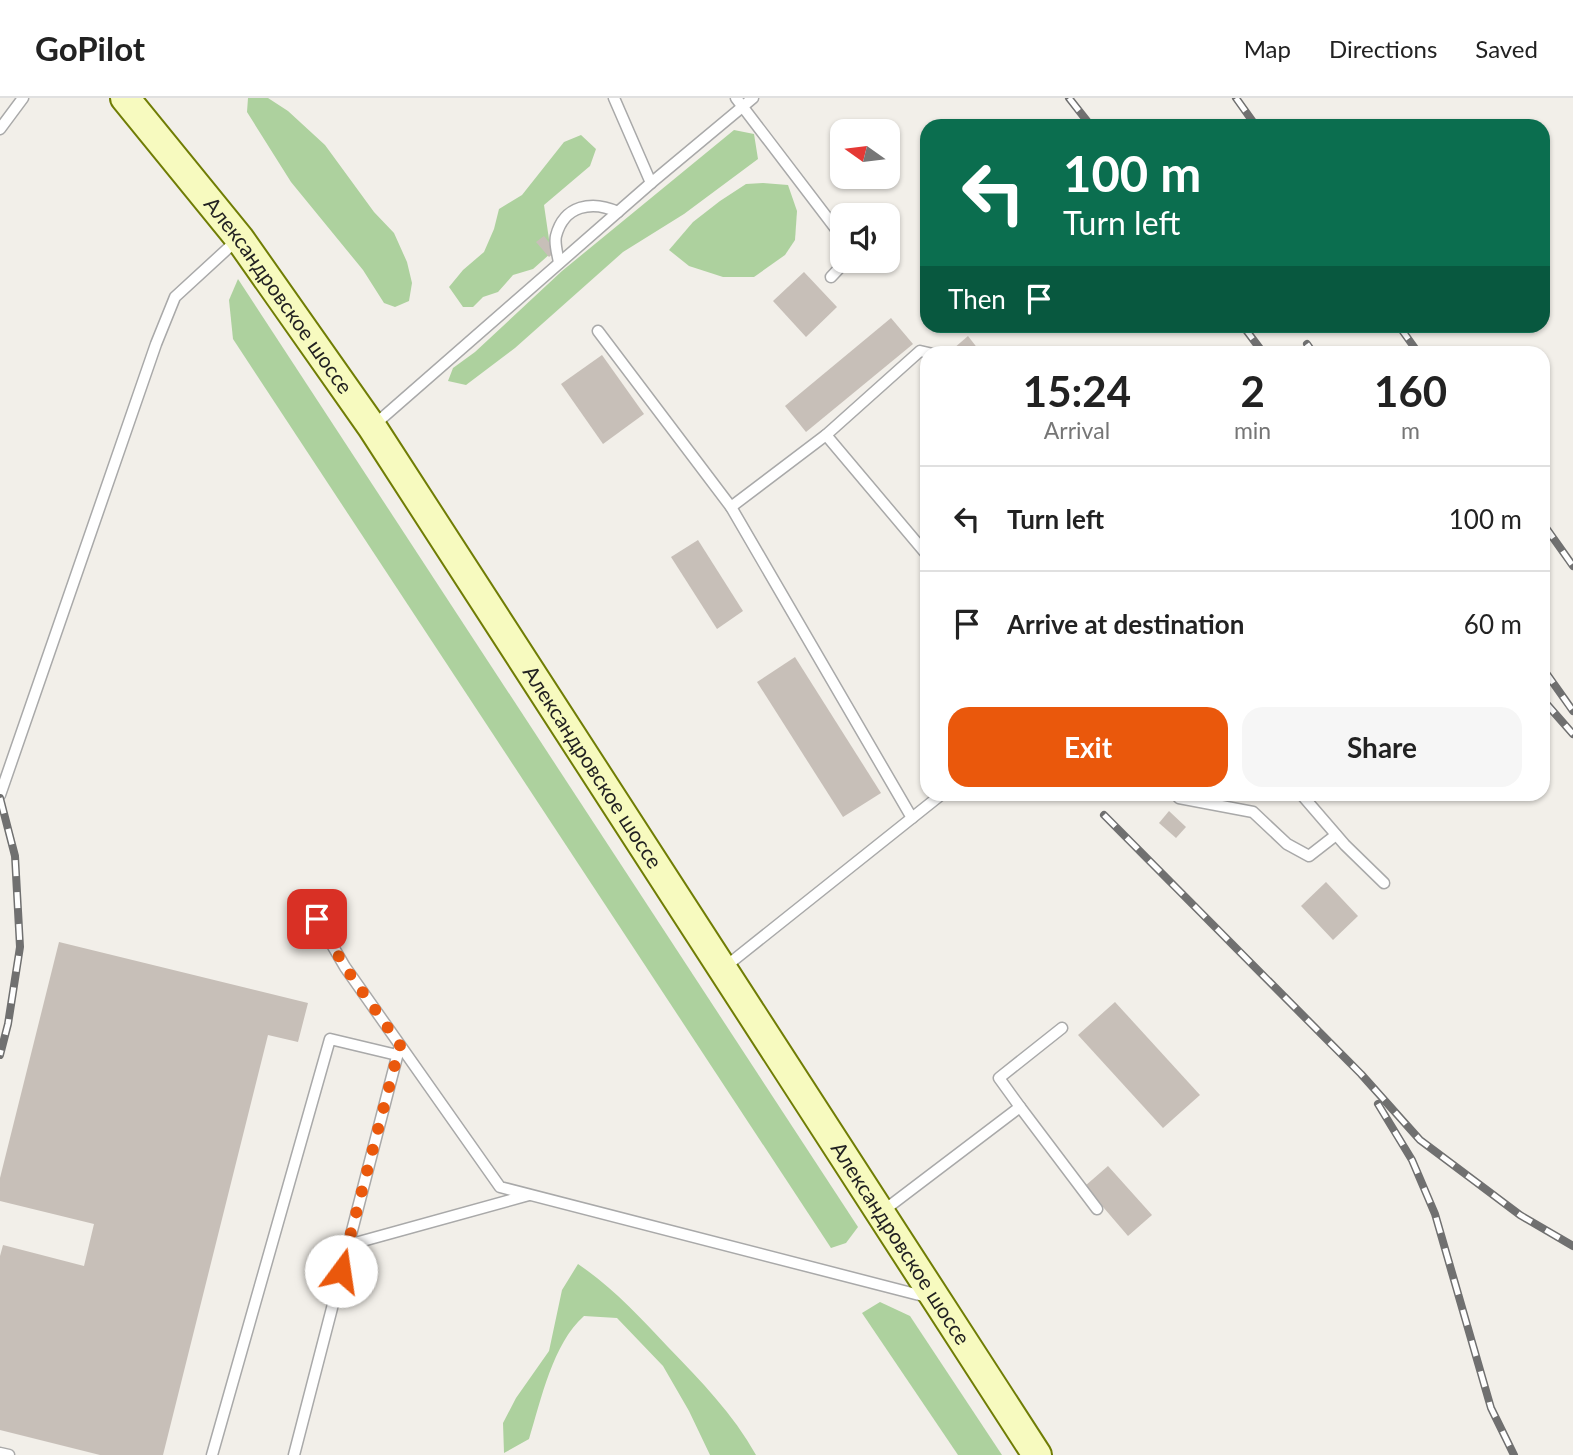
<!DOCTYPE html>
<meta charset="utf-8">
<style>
:root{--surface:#fff;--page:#f6f6f6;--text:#222;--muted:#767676;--line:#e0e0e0;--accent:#ea580c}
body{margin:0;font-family:Lato,sans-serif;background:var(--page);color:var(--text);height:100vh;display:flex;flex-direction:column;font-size:26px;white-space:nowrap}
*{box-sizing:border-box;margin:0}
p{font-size:23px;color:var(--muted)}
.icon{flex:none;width:38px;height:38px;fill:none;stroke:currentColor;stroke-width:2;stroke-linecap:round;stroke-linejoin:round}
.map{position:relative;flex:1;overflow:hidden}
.drawer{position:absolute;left:920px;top:248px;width:630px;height:455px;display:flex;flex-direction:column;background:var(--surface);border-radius:21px;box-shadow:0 2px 5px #0004}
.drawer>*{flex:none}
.banner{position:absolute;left:920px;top:21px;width:630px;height:214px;border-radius:21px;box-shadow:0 2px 5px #0004;background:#0b6e4f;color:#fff;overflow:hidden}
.needle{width:46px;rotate:284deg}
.fabs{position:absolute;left:830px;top:21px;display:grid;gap:14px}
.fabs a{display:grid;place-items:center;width:70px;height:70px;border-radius:14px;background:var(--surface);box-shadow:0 2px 5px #0004;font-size:35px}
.pin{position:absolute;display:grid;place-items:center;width:60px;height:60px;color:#fff;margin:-30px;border-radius:14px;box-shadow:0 4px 10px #0006}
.me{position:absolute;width:77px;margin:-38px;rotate:14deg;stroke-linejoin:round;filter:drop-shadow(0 0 5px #0008)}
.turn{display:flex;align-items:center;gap:24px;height:147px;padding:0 28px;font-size:32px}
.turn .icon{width:91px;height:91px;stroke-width:2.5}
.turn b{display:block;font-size:49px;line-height:60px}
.then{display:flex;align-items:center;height:66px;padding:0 28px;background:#0003;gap:14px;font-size:26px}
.eta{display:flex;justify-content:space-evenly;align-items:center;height:119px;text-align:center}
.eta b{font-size:42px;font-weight:700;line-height:49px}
.action{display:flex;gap:14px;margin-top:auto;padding:14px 28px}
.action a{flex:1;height:80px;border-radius:21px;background:var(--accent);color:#fff;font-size:28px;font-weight:700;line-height:80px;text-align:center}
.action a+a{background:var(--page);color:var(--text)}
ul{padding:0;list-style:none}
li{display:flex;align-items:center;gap:21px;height:105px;padding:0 28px;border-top:2px solid var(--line)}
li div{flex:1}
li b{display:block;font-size:26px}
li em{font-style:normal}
header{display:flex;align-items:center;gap:42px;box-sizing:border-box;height:98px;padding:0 35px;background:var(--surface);border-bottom:2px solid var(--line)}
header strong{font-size:33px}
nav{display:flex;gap:38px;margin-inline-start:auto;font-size:24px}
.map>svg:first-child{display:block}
.forest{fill:#add19e}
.building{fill:#c7bfb8}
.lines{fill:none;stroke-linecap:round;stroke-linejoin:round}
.lane-casing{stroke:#a9a9a9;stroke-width:13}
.secondary-casing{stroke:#707d05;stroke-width:32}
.lane{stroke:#fff;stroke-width:10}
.secondary{stroke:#f7fabf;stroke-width:28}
.rail-casing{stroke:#707070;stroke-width:8}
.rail{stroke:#fff;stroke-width:5;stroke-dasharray:16;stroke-linecap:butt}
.route{stroke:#ea580c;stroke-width:12;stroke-dasharray:0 21.6}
.labels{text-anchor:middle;stroke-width:6;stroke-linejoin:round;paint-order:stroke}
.street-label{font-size:21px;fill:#222;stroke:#fff}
</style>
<header>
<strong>GoPilot</strong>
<nav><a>Map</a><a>Directions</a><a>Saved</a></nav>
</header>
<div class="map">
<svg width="1573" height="1357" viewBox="0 0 1573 1357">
<rect width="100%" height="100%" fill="#f2efe9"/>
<g class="forest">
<polygon points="248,0 268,0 288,13 325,47 374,114 394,135 407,164 412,185 409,203 395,209 384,205 363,172 291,84 247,14"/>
<polygon points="734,32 754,36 758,61 684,116 623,154 515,250 466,287 448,283 453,270 475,254 562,173"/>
<polygon points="581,37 596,51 590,68 544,107 551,155 533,171 513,177 498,194 483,199 473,209 463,209 449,189 463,172 484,154 494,131 499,111 522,97 564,44"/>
<polygon points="763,85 788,87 797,113 795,142 785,157 754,179 723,179 689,168 669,152 693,124 720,103 746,86"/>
<polygon points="238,181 858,1129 846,1145 831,1150 233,241 229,202"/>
<path d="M578 1166C612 1189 640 1219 668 1249 701 1283 733 1316 756 1357H710L689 1313 663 1268 617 1220 584 1218C553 1245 541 1302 529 1341L504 1355 503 1325 516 1300 549 1253 562 1192Z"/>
<polygon points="880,1204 910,1218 1002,1357 958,1357 862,1215"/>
</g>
<g class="building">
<polygon points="544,138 556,153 549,159 536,144"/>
<polygon points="804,174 837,209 806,239 773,203"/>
<polygon points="891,220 913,246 806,334 785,308"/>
<polygon points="968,238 982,256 957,256 953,251"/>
<polygon points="602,257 644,316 603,346 561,286"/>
<polygon points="698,442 743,513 717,531 671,459"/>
<polygon points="795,559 881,695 843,719 757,584"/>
<polygon points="1169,713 1186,729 1176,740 1159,725"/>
<polygon points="1326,784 1358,818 1333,842 1301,808"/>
<polygon points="59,844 308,905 298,944 268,937 163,1357 100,1357 0,1332 0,1158 3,1147 84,1168 94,1126 0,1103 0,1080"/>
<polygon points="1115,904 1200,997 1163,1030 1078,937"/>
<polygon points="1108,1068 1152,1117 1128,1138 1085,1088"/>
</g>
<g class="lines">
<defs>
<g id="lane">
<polyline points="614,0 651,85"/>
<polyline points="736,0 842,139"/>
<polyline points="0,31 23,0"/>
<path d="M559 165C558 157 554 146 556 138 564 107 592 102 618 114"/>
<polyline points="831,179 846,163"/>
<polyline points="598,233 731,409 912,720"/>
<polyline points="373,328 651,85 753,0"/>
<polyline points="731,409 826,337"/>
<polyline points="928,458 826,337 920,253 933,256"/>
<polyline points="1175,696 1179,700 1253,714 1287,746 1309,758 1336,737"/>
<polyline points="1301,696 1345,747 1384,785"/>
<polyline points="0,697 156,246 175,199 236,143"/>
<polyline points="317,821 345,869 500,1089 927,1199"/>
<polyline points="725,869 942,696"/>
<polyline points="1020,1009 1097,1111"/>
<polyline points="883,1113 1020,1009 999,980 1062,930"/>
<polyline points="348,1147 529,1097"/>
<polyline points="0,1355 9,1357"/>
<polyline points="212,1357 330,941 397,957"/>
<polyline points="294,1357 399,951"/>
</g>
<g id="secondary">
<path id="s1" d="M125 0 239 140 372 329 1037 1357"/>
</g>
</defs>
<use href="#lane" class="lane-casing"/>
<use href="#secondary" class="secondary-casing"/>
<use href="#lane" class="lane"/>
<use href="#secondary" class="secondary"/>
<defs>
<g id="rail">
<polyline points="1069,0 1091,28"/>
<polyline points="1236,0 1256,28"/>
<polyline points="1243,228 1264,256"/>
<polyline points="1399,228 1419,256"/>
<polyline points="1307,246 1314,256"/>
<polyline points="1544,427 1573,468"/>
<polyline points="1544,572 1573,613"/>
<polyline points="1544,603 1573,636"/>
<polyline points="0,700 15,758 20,849 8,926 0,957"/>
<polyline points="1104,717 1361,976 1420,1042 1520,1117 1573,1148"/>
<polyline points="1378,1006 1412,1062 1435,1116 1491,1310 1514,1357"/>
</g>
</defs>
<use href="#rail" class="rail-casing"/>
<use href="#rail" class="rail"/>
</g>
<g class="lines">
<polyline class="route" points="317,821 345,869 400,947 341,1173"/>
</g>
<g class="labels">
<g class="street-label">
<text dy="7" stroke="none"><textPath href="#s1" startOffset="250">Александровское шоссе</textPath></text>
<text dy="7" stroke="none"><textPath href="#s1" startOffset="817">Александровское шоссе</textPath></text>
<text dy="7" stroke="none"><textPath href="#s1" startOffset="1384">Александровское шоссе</textPath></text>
</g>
</g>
</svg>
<div class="fabs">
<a><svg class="needle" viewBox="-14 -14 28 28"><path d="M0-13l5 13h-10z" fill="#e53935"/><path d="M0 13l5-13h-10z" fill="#767676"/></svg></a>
<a><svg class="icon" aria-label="sound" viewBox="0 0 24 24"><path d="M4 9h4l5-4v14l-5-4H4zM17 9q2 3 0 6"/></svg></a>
</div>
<div class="pin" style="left:317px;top:821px;background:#d93025"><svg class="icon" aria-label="arrive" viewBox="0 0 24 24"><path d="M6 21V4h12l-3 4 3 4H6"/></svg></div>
<svg class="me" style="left:341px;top:1173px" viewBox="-20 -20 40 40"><circle r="19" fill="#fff"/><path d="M0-13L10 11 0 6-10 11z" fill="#ea580c"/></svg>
<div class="banner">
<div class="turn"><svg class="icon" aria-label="left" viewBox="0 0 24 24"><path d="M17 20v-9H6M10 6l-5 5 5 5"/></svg><div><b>100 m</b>Turn left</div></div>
<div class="then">Then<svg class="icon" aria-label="arrive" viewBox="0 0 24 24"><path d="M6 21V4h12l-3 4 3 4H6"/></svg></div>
</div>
<section class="drawer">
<div class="eta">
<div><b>15:24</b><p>Arrival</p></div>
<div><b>2</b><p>min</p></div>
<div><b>160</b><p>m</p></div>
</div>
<ul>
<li><svg class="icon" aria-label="left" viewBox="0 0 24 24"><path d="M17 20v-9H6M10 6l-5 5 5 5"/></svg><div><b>Turn left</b></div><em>100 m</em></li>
<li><svg class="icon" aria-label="arrive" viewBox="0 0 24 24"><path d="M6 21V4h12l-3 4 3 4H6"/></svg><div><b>Arrive at destination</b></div><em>60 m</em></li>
</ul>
<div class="action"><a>Exit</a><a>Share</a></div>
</section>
</div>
